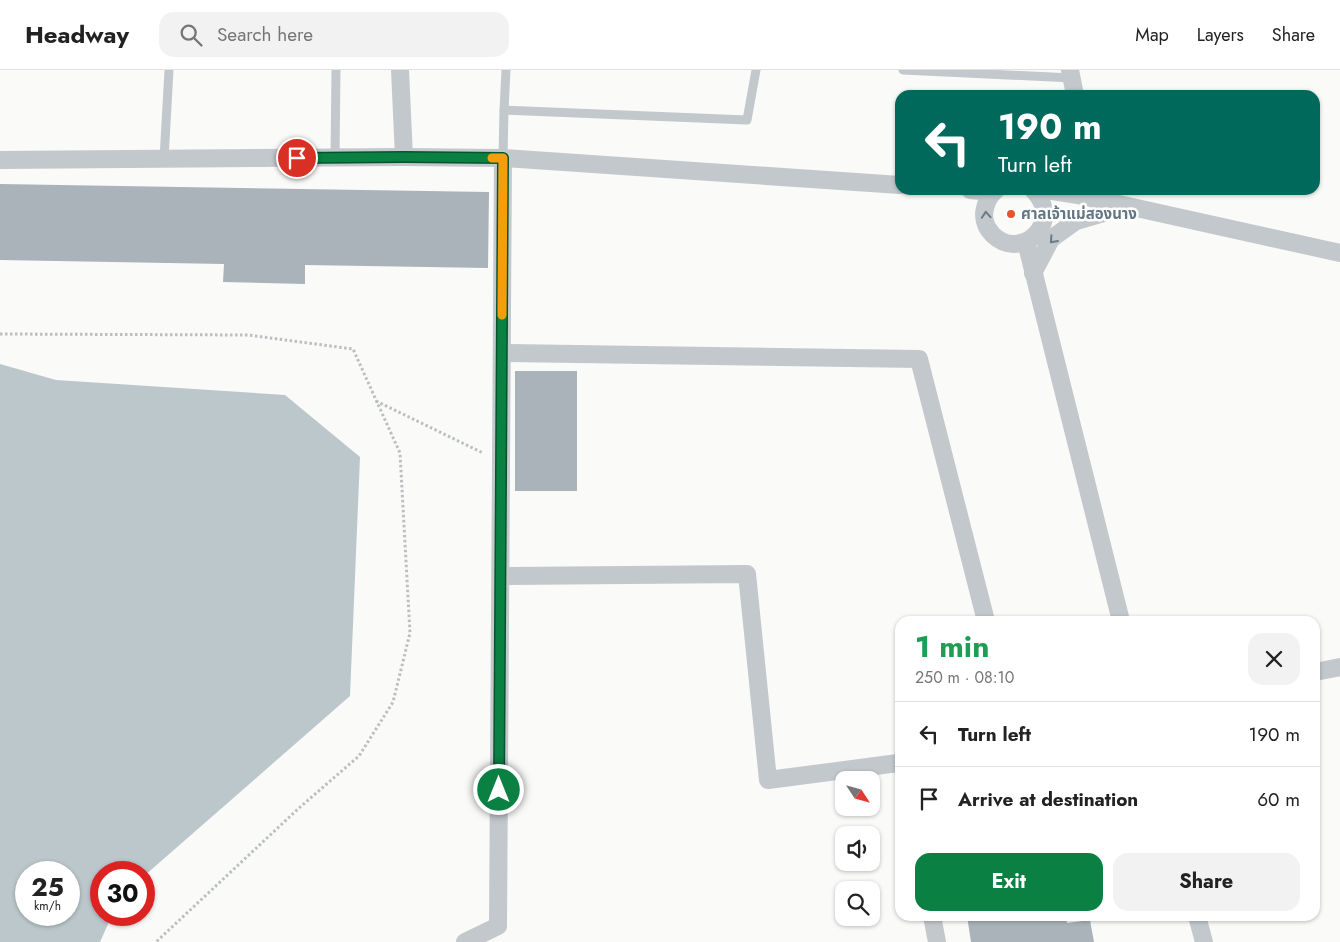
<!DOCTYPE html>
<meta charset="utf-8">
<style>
:root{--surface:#fff;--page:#f2f2f2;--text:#222;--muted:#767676;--line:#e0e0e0;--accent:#0b8043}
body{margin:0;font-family:Jost,"Noto Sans Thai",sans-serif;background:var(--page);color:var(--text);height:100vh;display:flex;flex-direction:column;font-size:19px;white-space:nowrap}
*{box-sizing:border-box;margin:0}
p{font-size:16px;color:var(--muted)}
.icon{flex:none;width:28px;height:28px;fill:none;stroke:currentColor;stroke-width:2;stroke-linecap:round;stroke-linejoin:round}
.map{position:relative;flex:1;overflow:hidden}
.drawer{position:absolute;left:895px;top:546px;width:425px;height:305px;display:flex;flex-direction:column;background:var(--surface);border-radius:15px;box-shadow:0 1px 4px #0004}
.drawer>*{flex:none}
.hud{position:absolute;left:895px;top:20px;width:425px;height:105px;border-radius:15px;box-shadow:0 1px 4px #0004;background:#00695c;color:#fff;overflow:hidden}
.needle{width:32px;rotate:126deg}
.controls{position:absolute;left:835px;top:701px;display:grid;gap:10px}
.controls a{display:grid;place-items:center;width:45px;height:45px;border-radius:10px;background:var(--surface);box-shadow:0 1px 4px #0004;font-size:25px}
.speed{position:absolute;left:15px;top:791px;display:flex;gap:10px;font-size:25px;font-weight:700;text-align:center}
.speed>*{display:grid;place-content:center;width:65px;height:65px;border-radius:50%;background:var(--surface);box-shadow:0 1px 4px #0004;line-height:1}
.speed small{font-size:12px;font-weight:400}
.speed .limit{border:8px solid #d22;background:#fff;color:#111}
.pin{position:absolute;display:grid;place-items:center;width:42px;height:42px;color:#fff;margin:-21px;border:2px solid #fff;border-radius:50%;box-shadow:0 1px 5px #0007}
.me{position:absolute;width:55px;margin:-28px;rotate:0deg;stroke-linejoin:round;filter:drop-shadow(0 0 4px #0008)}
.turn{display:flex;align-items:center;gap:18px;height:105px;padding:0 20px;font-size:22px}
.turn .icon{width:65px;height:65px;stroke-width:2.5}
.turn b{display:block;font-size:35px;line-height:42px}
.round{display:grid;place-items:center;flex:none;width:52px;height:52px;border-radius:15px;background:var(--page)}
.summary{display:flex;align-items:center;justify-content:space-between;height:85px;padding:0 20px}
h1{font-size:30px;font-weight:700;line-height:38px;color:#1e9e55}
.button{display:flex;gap:10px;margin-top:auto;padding:10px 20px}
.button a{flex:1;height:58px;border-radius:15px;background:var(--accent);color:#fff;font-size:20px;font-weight:700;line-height:58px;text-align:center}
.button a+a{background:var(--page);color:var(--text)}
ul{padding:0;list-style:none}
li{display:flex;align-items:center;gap:15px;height:65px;padding:0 20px;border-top:1px solid var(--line)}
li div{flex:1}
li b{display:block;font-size:19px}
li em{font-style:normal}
header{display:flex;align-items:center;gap:30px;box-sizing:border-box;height:70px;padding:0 25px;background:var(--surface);border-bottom:1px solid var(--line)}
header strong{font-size:24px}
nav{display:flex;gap:28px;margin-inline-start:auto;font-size:18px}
.search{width:350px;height:45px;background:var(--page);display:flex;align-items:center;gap:12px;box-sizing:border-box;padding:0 18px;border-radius:15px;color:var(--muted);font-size:19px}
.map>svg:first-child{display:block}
.water{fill:#bbc7cb;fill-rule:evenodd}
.building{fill:#aab3b9}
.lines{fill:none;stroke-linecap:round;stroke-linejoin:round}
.path{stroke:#bbbfc2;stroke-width:3;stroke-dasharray:2.5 2.5;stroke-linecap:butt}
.service{stroke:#c3c8cc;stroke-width:9}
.minor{stroke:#c3c8cc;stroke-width:18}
.oneway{stroke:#6a7a87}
.route-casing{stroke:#07532c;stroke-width:12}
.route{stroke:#0b8043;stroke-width:9}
.slow{stroke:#f59e0b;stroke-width:9}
.poi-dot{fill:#e4572e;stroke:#fff;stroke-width:2}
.labels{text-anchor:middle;stroke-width:5;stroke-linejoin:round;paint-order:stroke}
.poi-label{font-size:15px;font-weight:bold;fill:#657683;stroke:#fff;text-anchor:start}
</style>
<header>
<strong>Headway</strong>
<div class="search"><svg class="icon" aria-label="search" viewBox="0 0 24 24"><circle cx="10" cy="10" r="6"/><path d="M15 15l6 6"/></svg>Search here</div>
<nav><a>Map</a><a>Layers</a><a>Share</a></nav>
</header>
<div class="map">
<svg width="1340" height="872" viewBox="0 0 1340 872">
<rect width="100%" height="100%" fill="#fafaf8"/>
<path class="water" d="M0 294 56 310 285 325 360 387 350 626 144 806V802H101V845H112L100 872H0ZM26 802H69V845H26Z"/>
<g class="building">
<polygon points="0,114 489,122 488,198 305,195 305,214 223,212 224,194 0,190"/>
<rect x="515" y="301" width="62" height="120"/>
<polygon points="967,846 1066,846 1067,853 1090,850 1094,872 971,872"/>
</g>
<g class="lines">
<g class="path">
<polyline points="0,264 248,265 353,279 400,383 410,563 393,632 359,686 299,738 156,872"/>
<polyline points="376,331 483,383"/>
</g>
<g class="service">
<polyline points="903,0 1072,8"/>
<polyline points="504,40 747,50 756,0"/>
<polyline points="335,87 336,0"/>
<polyline points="503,88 504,40 506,0"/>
<polyline points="164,89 169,0"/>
</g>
<g class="minor">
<polyline points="400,0 404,87"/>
<polyline points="1070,0 1075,25"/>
<polyline points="0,90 404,87 503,88 900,115"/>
<polyline points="970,120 993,122"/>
<path d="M996 120C988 126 985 135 984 144 984 152 988 160 993 165 1021 192 1065 152 1033 120"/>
<polyline points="1046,120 1078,125 1340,183"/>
<polyline points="1026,172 1121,551"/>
<polyline points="1033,203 1051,169 1076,151 1124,137"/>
<polyline points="502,283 919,289 986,551"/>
<polyline points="501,506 747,504 768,710 898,693"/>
<polyline points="1315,602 1340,597"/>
<polyline points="932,846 937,872"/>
<polyline points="1197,846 1204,872"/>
<polyline points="465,872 498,856 503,88"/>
</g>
</g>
<defs><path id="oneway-chevron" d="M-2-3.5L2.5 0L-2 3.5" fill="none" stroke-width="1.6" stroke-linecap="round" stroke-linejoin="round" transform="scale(1.25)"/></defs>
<g class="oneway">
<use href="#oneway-chevron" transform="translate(986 145) rotate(-94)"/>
<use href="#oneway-chevron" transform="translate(1053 170) rotate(132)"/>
</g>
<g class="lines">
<defs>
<polyline id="route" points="297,88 404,87 503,88 499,720"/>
</defs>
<use href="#route" class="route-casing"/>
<use href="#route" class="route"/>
<polyline class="slow" points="492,88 503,88 502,245"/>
</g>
<circle class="poi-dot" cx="1011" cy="144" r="5"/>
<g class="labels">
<g class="poi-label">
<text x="1021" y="149">ศาลเจ้าแม่สองนาง</text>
</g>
</g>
</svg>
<div class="controls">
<a><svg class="needle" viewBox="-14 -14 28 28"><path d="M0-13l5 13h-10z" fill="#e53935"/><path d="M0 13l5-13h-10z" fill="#767676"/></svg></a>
<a><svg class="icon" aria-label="sound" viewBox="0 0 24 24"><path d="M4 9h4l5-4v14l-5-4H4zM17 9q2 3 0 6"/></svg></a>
<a><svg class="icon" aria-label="search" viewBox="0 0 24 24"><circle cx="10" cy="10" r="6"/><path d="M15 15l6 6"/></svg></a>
</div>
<div class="speed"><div>25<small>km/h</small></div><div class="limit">30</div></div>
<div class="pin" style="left:297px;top:88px;background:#d93025"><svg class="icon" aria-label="arrive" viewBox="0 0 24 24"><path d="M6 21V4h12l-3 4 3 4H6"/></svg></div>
<svg class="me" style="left:499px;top:720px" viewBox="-20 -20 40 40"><circle r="17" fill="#0b8043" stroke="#fff" stroke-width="3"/><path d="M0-11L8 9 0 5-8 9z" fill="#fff"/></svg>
<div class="hud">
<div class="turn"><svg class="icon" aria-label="left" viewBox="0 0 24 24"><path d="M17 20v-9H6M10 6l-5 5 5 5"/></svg><div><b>190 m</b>Turn left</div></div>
</div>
<section class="drawer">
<div class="summary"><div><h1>1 min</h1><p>250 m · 08:10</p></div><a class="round"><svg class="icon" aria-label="close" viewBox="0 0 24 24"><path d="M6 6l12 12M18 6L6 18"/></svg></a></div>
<ul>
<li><svg class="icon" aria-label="left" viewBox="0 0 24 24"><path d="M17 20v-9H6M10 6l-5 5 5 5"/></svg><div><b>Turn left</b></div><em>190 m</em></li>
<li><svg class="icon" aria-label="arrive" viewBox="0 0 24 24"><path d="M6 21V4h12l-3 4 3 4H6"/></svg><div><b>Arrive at destination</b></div><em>60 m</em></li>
</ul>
<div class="button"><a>Exit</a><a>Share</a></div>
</section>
</div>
